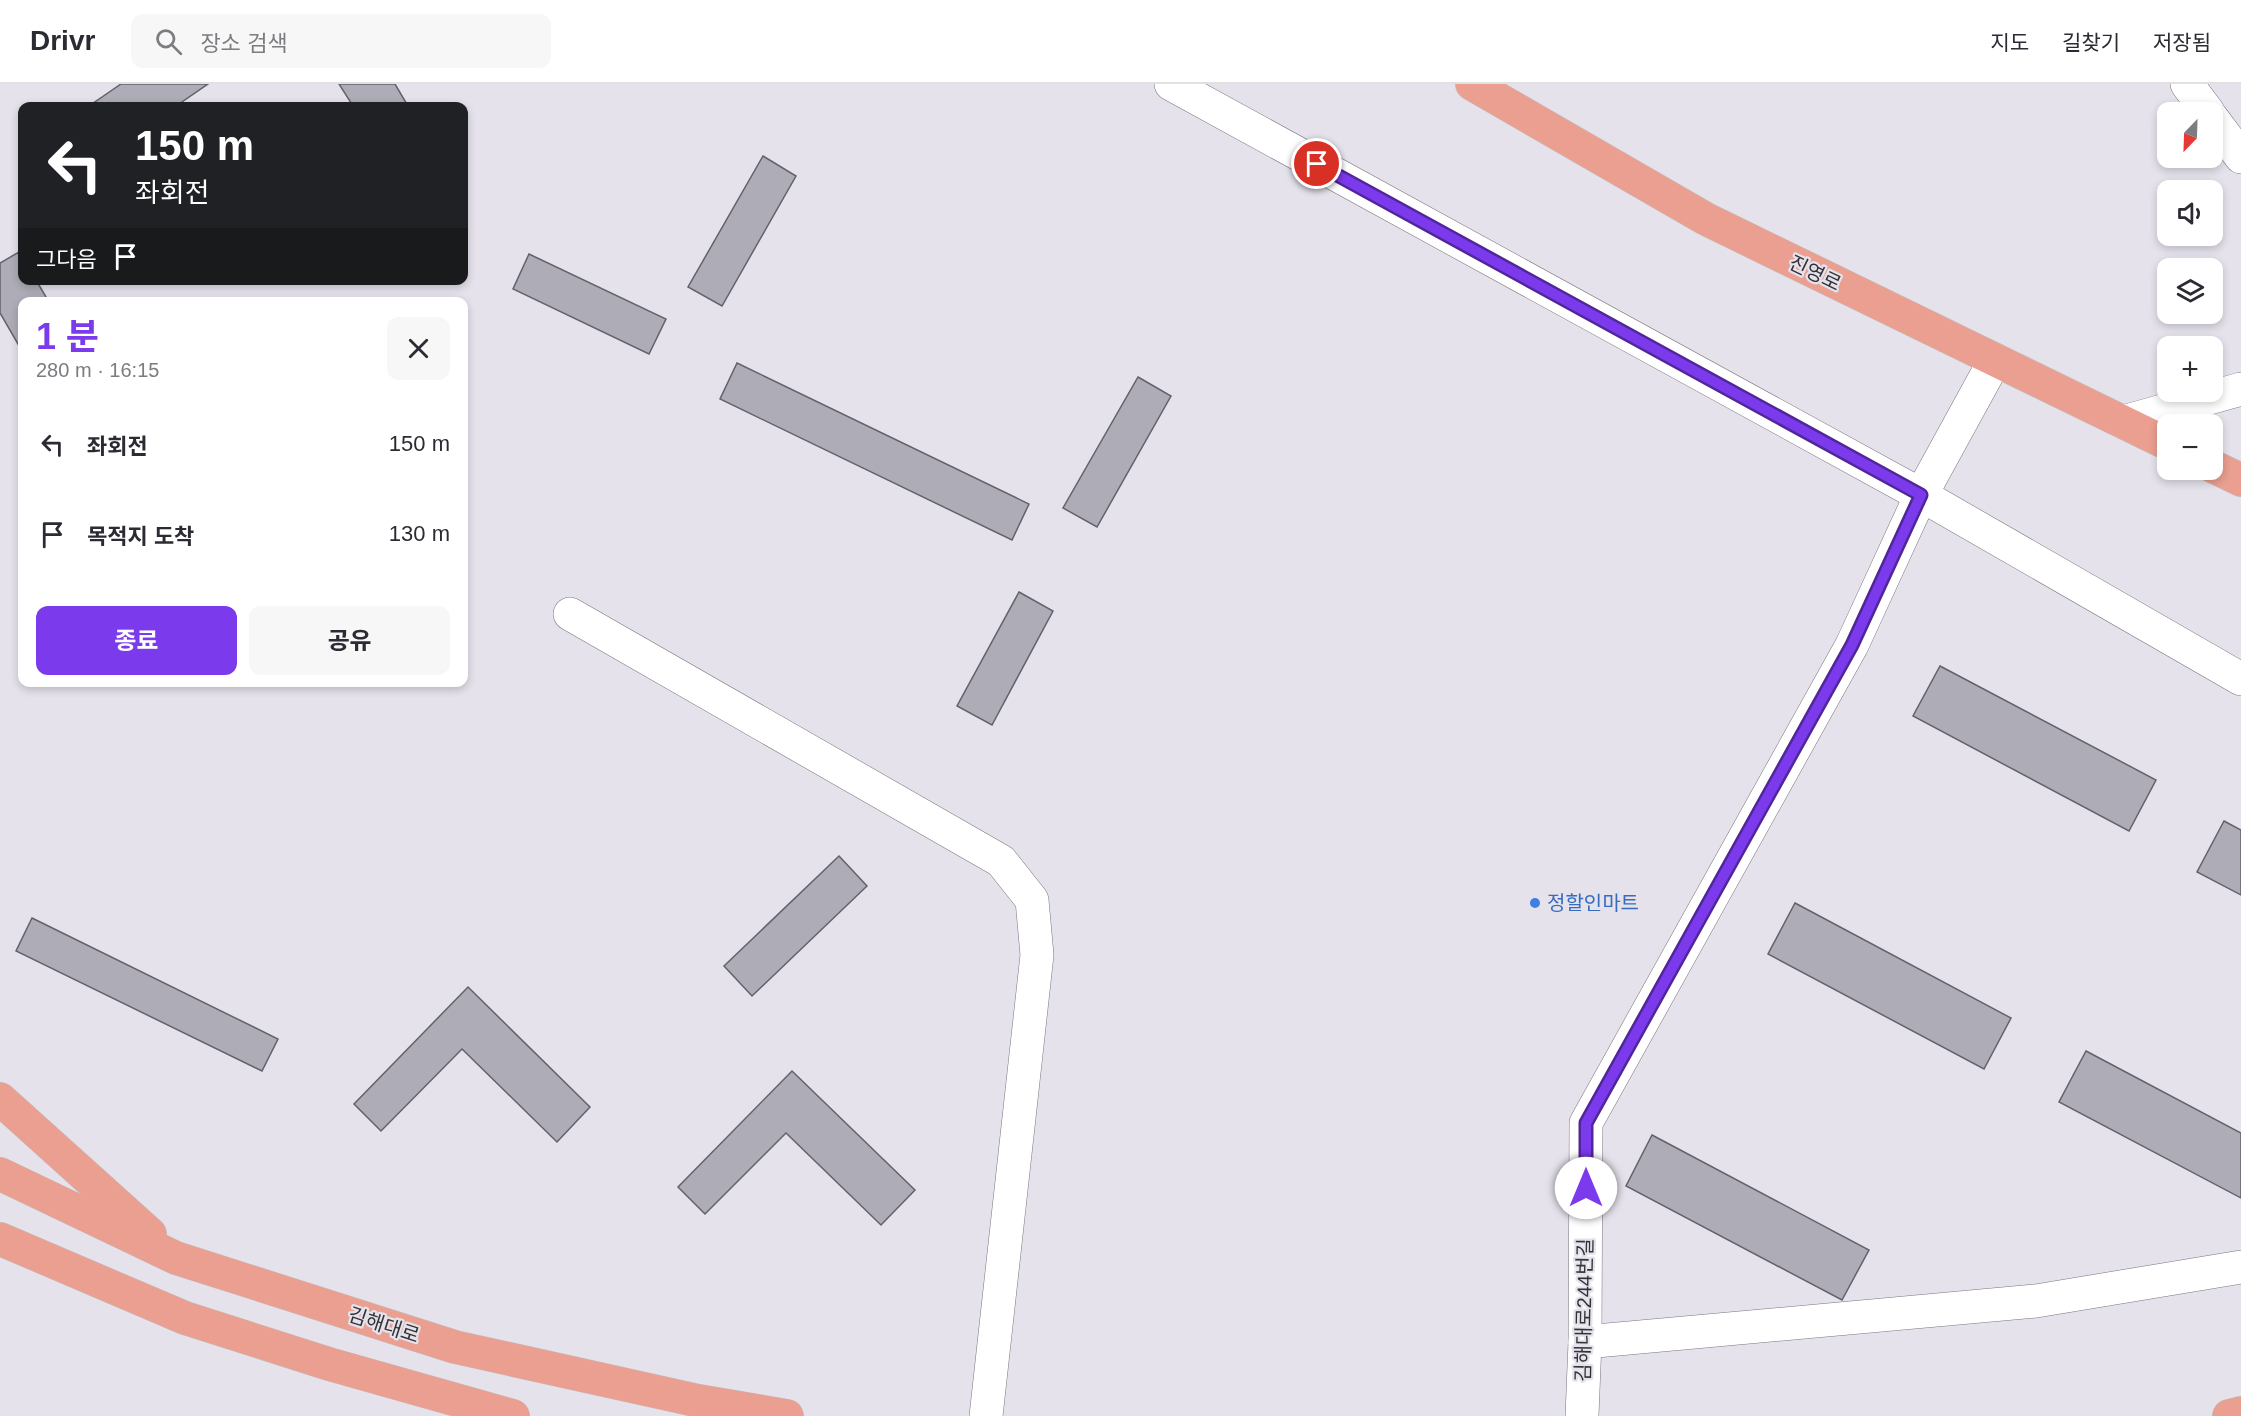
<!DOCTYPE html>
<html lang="ko">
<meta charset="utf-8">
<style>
:root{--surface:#fff;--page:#f7f7f7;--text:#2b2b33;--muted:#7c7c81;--line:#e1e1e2;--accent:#7c3aed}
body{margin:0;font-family:Arial,"Noto Sans KR",sans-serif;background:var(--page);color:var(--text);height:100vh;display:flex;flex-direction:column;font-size:22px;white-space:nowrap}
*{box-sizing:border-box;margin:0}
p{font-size:20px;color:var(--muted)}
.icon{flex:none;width:33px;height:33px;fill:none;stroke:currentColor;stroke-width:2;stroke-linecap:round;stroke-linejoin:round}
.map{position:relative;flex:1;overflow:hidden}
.details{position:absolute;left:18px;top:213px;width:450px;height:390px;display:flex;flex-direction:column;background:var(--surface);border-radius:12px;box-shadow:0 3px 9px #0003}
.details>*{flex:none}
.guide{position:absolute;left:18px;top:18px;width:450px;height:183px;border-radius:12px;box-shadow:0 3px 9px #0003;background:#202124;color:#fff;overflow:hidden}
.needle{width:39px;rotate:203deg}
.controls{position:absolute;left:2157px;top:18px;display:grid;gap:12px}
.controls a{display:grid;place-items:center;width:66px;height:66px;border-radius:12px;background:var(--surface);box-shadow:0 3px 9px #0003;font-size:30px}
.pin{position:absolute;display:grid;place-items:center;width:51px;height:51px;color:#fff;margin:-26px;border:3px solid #fff;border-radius:50%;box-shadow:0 2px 6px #0007}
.me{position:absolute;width:66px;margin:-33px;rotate:0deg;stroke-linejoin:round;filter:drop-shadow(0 0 4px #0008)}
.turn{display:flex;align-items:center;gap:21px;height:126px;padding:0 18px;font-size:27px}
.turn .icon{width:78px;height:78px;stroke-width:2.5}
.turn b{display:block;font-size:42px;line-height:51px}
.then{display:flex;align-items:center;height:57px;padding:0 18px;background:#0003;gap:12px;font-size:22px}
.round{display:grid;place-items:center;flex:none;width:63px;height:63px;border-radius:12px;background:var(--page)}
.head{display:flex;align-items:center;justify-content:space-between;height:102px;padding:0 18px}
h1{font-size:36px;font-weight:700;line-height:45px;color:var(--accent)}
.action{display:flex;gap:12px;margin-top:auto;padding:12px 18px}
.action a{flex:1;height:69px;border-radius:12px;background:var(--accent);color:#fff;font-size:24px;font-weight:700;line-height:69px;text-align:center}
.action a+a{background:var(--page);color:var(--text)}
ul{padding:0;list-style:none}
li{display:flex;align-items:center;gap:18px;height:90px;padding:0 18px}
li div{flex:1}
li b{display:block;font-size:22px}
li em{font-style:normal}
header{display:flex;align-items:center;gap:36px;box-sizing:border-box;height:84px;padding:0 30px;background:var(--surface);border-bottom:2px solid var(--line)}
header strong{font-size:28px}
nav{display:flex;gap:33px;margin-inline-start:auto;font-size:21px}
.search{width:420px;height:54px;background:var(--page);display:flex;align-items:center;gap:15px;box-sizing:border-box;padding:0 21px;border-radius:12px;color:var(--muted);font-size:22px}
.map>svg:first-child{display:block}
.building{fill:#aeacb6;stroke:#63626b;stroke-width:1.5}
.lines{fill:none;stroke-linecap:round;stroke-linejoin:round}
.minor-casing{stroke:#79767f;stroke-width:34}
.major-casing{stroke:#c2c2c3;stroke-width:34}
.minor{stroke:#fff;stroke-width:33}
.major{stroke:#ea9f90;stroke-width:33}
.route-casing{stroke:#51269a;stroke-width:15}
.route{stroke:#7c3aed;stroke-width:10}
.shop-dot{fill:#3f7fe0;stroke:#e5e2ec;stroke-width:2}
.labels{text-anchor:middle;stroke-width:4.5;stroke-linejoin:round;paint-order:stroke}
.street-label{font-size:20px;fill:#333236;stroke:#e5e2ec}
.shop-label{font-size:20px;fill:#366cbe;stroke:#e5e2ec;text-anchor:start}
</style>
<header>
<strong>Drivr</strong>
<div class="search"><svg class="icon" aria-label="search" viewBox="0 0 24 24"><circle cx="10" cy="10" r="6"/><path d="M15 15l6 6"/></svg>장소 검색</div>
<nav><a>지도</a><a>길찾기</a><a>저장됨</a></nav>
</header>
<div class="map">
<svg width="2241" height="1332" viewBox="0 0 2241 1332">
<rect width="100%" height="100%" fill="#e5e2ec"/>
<g class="building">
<polygon points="121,0 208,0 176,22 89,22"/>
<polygon points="339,0 395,0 408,22 353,22"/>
<polygon points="763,72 796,92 722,222 688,203"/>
<polygon points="19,168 22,173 22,196 36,196 49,218 22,218 22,267 0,229 0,179"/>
<polygon points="529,170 666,235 649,270 513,205"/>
<polygon points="737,279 1029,420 1012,456 720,315"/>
<polygon points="1138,293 1171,312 1097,443 1063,424"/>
<polygon points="1019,508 1053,527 992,641 957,622"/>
<polygon points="1940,582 2156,696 2129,747 1913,632"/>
<polygon points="2224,737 2241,746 2241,811 2197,788"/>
<polygon points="839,772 867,802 752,912 724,882"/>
<polygon points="1795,819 2011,934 1984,985 1768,870"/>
<polygon points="32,834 278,955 262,987 16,867"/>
<polygon points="468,903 590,1023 557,1058 462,965 381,1047 354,1020"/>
<polygon points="2086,967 2241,1049 2241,1114 2059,1018"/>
<polygon points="792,987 915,1106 881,1141 786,1049 705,1130 678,1103"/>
<polygon points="1652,1051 1869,1166 1842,1216 1626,1102"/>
</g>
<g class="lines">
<defs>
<g id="minor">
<polyline points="1171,0 1921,411 2241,595"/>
<polyline points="2187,0 2208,28"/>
<polyline points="2212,34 2241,73"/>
<polyline points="2123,338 2241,305"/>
<polyline points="570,530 1001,777 1032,816 1037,871 986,1332"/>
<polyline points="1585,1258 2036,1217 2241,1183"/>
<polyline points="1582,1332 1585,1258 1586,1039 1852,561 1921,411 1995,276"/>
</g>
<g id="major">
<polyline points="1472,0 1706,135 2168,360"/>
<polyline points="2212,382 2241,396"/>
<polyline points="0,1015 150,1150"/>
<polyline points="0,1090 176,1174 455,1263 699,1317 787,1332"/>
<polyline points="0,1155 185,1234 329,1280 513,1332"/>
<polyline points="2229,1332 2241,1329"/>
</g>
</defs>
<use href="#minor" class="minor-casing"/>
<use href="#major" class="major-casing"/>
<use href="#minor" class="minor"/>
<use href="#major" class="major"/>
</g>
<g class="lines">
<defs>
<polyline id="route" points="1317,80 1921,411 1852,561 1586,1039 1586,1104"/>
</defs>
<use href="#route" class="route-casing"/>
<use href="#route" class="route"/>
</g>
<circle class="shop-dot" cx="1535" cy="819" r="6"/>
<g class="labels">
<g class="street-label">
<text transform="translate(1815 189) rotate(26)" y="7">진영로</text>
<text transform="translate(1584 1226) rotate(-89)" y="7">김해대로244번길</text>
<text transform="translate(384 1241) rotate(18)" y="7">김해대로</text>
</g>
<g class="shop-label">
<text x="1547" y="826">정할인마트</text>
</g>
</g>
</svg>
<div class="controls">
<a><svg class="needle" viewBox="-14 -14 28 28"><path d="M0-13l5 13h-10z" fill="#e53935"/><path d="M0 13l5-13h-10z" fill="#7c7c81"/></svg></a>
<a><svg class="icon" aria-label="sound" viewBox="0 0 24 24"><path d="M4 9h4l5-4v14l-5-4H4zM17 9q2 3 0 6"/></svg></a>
<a><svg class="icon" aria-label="layers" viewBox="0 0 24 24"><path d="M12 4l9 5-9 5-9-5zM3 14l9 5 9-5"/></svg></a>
<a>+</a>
<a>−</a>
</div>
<div class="pin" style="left:1317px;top:80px;background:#d93025"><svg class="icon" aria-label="arrive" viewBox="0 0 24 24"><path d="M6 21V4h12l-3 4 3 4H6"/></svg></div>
<svg class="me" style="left:1586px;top:1104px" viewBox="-20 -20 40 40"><circle r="19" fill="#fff"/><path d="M0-13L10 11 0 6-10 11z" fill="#7c3aed"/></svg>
<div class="guide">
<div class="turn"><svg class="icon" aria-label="left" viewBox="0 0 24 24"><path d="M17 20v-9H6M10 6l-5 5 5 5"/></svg><div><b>150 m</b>좌회전</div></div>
<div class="then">그다음<svg class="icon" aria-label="arrive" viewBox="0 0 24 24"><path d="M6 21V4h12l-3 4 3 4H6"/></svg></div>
</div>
<section class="details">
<div class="head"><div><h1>1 분</h1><p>280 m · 16:15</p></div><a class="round"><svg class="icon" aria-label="close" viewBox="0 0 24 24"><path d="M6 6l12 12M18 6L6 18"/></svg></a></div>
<ul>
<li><svg class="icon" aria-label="left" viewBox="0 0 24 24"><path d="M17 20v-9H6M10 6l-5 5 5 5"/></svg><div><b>좌회전</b></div><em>150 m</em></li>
<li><svg class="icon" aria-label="arrive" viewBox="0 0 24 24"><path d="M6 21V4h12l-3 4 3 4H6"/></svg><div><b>목적지 도착</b></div><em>130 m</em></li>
</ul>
<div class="action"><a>종료</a><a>공유</a></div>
</section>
</div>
